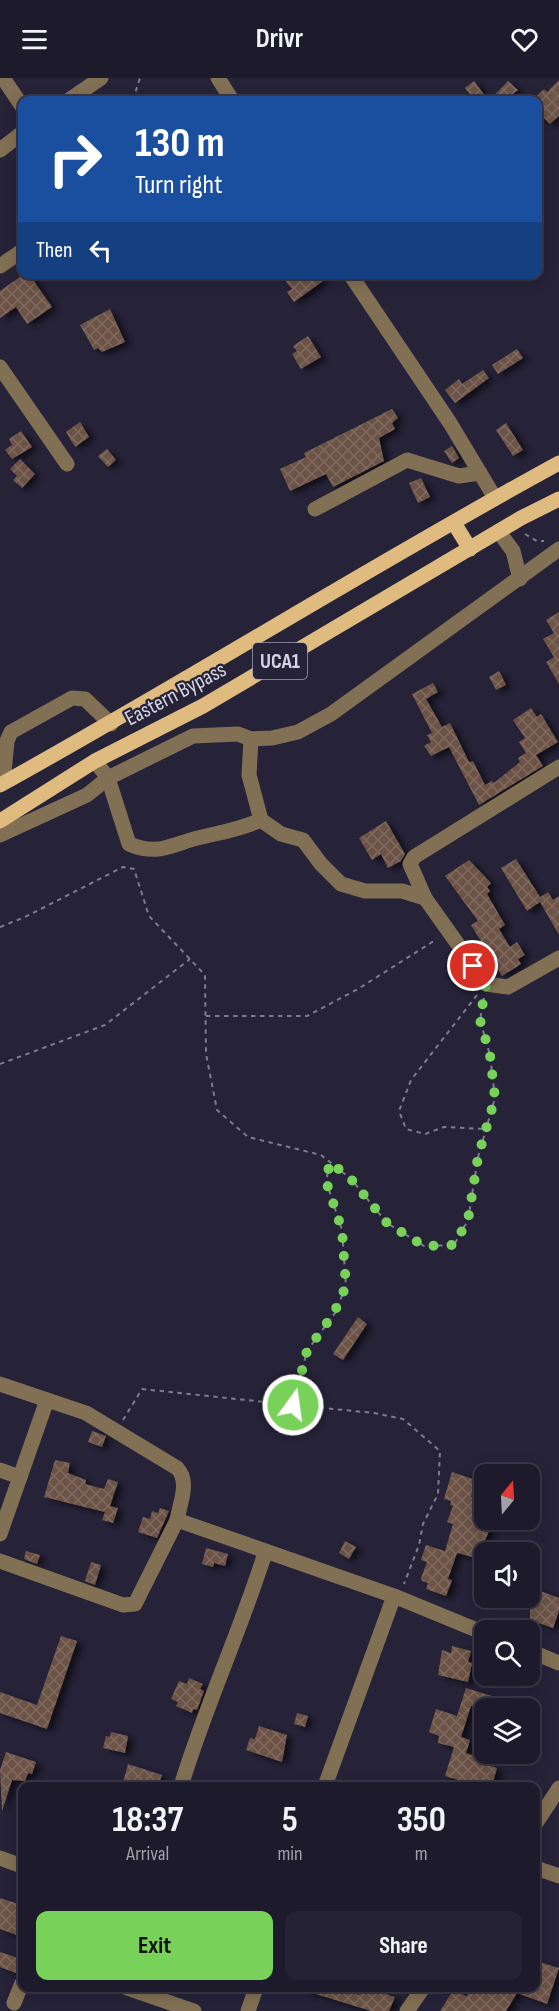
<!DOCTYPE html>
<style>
:root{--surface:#1c1a2b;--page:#252333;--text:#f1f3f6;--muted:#a0a1a9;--line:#3a3847;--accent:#78d158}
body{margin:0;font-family:"Sofia Sans Condensed",sans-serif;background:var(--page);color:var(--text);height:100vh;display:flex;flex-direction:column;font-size:22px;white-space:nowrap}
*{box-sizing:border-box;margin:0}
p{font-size:20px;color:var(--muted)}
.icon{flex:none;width:33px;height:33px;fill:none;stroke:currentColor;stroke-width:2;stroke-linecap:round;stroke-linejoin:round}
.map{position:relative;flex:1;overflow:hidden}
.side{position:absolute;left:18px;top:1704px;width:522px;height:210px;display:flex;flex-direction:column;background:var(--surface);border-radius:12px;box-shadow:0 3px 15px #0003,0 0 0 2px var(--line)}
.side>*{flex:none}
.hud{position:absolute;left:18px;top:18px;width:524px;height:183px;border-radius:12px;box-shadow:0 3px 15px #0003,0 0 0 2px var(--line);background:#1a4fa0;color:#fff;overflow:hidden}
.needle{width:39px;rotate:18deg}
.controls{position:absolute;left:474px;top:1386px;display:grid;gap:12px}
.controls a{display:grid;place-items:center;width:66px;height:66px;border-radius:12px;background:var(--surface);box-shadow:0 3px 15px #0003,0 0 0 2px var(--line);font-size:30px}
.pin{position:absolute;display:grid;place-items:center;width:51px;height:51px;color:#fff;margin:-26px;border:3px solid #fff;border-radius:50%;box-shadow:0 2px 6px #0007}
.me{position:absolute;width:66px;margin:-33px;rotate:14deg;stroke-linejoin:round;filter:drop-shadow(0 0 4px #0008)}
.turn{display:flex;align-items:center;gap:21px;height:126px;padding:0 18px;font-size:27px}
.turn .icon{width:78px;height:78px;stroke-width:2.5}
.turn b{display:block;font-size:42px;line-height:51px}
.then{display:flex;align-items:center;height:57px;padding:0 18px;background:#0003;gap:12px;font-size:22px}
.eta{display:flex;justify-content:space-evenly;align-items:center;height:102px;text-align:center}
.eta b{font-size:36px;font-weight:700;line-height:42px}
.button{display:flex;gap:12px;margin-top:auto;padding:12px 18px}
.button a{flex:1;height:69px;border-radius:12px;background:var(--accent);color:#111;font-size:24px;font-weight:700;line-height:69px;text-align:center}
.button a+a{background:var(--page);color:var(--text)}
header{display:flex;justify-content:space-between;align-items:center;height:78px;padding:0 18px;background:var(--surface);font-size:27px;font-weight:700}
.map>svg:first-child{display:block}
.building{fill:url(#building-cross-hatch);filter:url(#shadow)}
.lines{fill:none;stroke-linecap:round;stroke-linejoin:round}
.path{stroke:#7e7c8f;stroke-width:2;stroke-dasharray:4.5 4.5;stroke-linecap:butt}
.minor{stroke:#827054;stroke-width:15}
.major{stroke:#e0bb7f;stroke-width:15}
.route{stroke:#78d158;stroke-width:10;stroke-dasharray:0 18}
.labels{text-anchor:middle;stroke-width:4.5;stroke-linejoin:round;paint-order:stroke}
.shield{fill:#262339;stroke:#a09fb0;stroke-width:1.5}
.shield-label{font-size:21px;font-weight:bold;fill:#d5d4e3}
.street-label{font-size:22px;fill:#d5d4e3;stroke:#262339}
</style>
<header><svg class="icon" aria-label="menu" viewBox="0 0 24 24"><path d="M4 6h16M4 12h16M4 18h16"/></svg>Drivr<svg class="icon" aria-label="heart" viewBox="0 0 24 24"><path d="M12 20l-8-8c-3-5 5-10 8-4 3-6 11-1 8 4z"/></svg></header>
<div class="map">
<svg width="559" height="1933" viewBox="0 0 559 1933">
<defs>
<pattern id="building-cross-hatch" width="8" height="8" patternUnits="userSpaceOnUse" patternTransform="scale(1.5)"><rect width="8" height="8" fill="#6c5245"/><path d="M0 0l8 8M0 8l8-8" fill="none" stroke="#806a60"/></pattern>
<filter id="shadow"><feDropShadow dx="5.5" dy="3" stdDeviation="3" flood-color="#0009"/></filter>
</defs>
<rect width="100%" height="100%" fill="#262339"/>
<g class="building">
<polygon points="559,2 559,38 550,46 543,39 537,45 537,22 533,21 544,11 547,14"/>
<polygon points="474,3 488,22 474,22 465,10"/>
<polygon points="508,3 518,12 505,22 490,22"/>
<polygon points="24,196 29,196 52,229 27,246 16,229 0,240 0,213"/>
<polygon points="280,196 318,196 323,203 294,224 287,214 292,211"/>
<polygon points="110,231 125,264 102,274 98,270 94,272 80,247"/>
<polygon points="308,258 321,279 301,291 292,276 297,273 293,268"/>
<polygon points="517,271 523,280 498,296 492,287"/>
<polygon points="483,292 489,300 455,325 445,312 459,301 462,306"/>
<polygon points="392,331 398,340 392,345 395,351 379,360 384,383 333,409 326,396 290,413 280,391 306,379 304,375"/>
<polygon points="80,344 89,359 75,369 66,354"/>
<polygon points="506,345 523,372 513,378 496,352"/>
<polygon points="21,353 32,369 12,381 5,372 12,367 9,361"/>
<polygon points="452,368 459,380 452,385 444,373"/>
<polygon points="107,371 116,382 108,389 98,378"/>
<polygon points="20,381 35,396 22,410 13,402 17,398 10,391"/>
<polygon points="421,400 430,419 418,425 409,405"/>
<polygon points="559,534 559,606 546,584 554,579 543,561 554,555 546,542"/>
<polygon points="499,593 506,607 496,612 489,599"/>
<polygon points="433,605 438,614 426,621 442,649 450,645 469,684 473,683 485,707 492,703 494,705 520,684 518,680 526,675 519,664 525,660 513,642 531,630 537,639 541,636 558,664 536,677 543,688 479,727 449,669 431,678 424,668 431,664 427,657 432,655 412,616"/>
<polygon points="386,743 405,776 401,783 388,790 381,776 372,782 359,760"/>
<polygon points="516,781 540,819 548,814 553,822 559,818 559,857 540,824 527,833 501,790"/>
<polygon points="469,782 491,805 487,809 490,813 487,816 505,847 499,851 510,869 517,864 525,877 518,881 521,886 502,898 471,847 478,843 445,798"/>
<polygon points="358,1239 367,1246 343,1282 333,1276"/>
<polygon points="92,1353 106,1358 102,1369 88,1364"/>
<polygon points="55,1382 70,1385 68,1395 86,1402 85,1406 104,1411 108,1401 118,1404 110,1428 118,1430 113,1445 102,1442 105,1434 44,1419"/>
<polygon points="452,1394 476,1402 471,1419 484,1424 484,1442 489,1442 487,1446 491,1448 484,1465 484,1482 457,1475 448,1501 452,1502 446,1518 426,1511 428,1505 422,1503 421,1500 427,1484 421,1482 426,1467 445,1473 453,1446 447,1444 453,1428 450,1427 451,1423 444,1421"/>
<polygon points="160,1430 169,1433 157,1460 138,1454 143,1439 150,1441 152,1433 158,1435"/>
<polygon points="345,1463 356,1469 349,1481 339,1475"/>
<polygon points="206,1470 228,1476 225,1488 214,1485 213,1489 202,1486"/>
<polygon points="26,1473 40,1477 37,1486 24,1481"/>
<polygon points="91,1484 101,1487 95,1507 85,1503"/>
<polygon points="530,1509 559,1520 559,1533 553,1550 530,1542"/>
<polygon points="61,1558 77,1563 47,1651 0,1635 0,1614 37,1627"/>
<polygon points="452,1568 471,1573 468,1584 472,1585 468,1604 438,1597 442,1572 451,1575"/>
<polygon points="189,1600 203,1606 200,1611 204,1613 197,1632 193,1631 192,1635 176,1628 178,1624 171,1621 179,1603 187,1606"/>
<polygon points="466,1610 524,1628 523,1630 471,1628 461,1659 470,1662 466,1675 489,1683 488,1687 497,1690 492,1708 479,1708 445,1698 454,1669 438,1665 439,1658 429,1654 436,1631 457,1638"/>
<polygon points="297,1635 308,1638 305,1649 294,1646"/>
<polygon points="259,1648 287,1657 282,1684 246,1672 250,1660 255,1661"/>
<polygon points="111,1654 128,1658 125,1675 103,1670 106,1658 110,1659"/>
<polygon points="6,1674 36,1684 32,1696 28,1695 25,1703 12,1702 2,1733 0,1692"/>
<polygon points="128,1686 162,1697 158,1708 122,1708"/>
<polygon points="0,1820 22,1827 22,1859 0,1851"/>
<polygon points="0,1874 21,1881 16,1895 0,1889"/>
<polygon points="536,1883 559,1890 547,1926 517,1915 506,1933 440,1933 454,1911 467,1919 468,1910 536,1910"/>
<polygon points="303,1910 337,1910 359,1917 362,1910 366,1910 395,1919 389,1933 371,1933 303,1912"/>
</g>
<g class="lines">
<g class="path">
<polyline points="133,22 140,0"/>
<polyline points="525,456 537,463 544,463"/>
<polyline points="0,849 25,839 123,789 134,791 149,838 205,897 206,976 217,1032 248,1059 321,1077 351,1101 387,1145 424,1168 454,1167 468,1142 478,1079 495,1020 490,977 480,942 484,920"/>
<polyline points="477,917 411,1002 399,1033 406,1051 425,1056 444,1049 485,1051"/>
<polyline points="206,938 307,938 358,911 437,861"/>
<polyline points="0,986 105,947 190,881"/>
<polyline points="293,1327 374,1335 403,1341 440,1373 438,1416 423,1446 419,1467 404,1506"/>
<polyline points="123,1342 142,1311 293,1327 307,1273 335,1235 346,1208 342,1152 326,1103 330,1085"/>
</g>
<g class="minor">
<polyline points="3,0 22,28"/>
<polyline points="218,0 232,22"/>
<polyline points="69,22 101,0"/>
<polyline points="0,72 22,55"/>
<polyline points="0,188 22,173"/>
<polyline points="350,196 450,345 495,420"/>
<polyline points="0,289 67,386"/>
<polyline points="315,431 407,382 459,398 480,395"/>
<polyline points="499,454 513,473 520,501"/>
<polyline points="95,683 108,700 193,658 238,656 251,661 272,660 298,654 331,636 559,471"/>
<polyline points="559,689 414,779 410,786 425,820 486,906 508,909 559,880"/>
<polyline points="3,705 7,663 11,654 72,620 85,621 111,646"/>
<polyline points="261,742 281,756 303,762 321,786 341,806 365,813 402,813 425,820"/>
<path d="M0 757 87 717 108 700 129 766C160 779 173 765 202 759 223 754 241 751 261 742L249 697 251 661"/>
<path d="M0 1306 86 1335 177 1390C190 1403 180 1425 177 1442"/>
<polyline points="0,1392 20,1399"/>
<polyline points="0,1456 47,1322"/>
<polyline points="0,1483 123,1527 135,1526 177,1442 394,1518 484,1555"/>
<polyline points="530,1573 559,1585"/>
<path d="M181 1708C205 1629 240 1554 265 1475"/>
<polyline points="325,1708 394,1518"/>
<polyline points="536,1745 559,1710"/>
<polyline points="0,1780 22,1788"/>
<polyline points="536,1790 559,1798"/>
<polyline points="127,1910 194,1933"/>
<polyline points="14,1925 22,1905"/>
<polyline points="248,1933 256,1910"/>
<polyline points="407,1933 423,1910"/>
</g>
<g class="major">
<polyline points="454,445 470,471"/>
<path d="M0 707C188 603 370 488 559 385"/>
<polyline points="0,743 95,683 203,628 521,440 559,421"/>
</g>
</g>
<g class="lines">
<polyline class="route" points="293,1327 307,1273 334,1235 346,1208 342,1152 326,1103 330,1084 351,1101 387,1145 424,1168 454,1167 468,1142 478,1079 495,1020 490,977 480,942 486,906 473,888"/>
</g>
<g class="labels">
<rect class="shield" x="253" y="565" width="54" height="36" rx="4.5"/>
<g class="shield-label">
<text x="280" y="590">UCA1</text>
</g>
<g class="street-label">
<text transform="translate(175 615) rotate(-28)" y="8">Eastern Bypass</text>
</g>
</g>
</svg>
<div class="controls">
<a><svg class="needle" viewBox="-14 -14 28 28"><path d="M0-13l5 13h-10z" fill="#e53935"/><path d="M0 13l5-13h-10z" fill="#a0a1a9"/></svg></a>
<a><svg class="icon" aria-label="sound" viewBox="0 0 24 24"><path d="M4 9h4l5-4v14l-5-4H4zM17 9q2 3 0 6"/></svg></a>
<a><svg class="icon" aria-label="search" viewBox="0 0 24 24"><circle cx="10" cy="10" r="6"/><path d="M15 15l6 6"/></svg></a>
<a><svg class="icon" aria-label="layers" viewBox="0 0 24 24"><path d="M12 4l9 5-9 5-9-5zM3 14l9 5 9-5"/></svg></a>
</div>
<div class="pin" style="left:473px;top:888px;background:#d93025"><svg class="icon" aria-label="arrive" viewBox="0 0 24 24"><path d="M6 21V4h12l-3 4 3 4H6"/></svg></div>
<svg class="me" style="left:293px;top:1327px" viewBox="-20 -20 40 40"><circle r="17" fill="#78d158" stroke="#fff" stroke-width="3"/><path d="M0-11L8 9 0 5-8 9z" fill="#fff"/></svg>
<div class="hud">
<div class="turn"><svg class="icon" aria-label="right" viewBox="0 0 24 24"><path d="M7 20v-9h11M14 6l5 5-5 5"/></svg><div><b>130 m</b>Turn right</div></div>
<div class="then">Then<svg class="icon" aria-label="left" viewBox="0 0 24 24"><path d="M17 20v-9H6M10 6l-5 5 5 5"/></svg></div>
</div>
<section class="side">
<div class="eta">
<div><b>18:37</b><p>Arrival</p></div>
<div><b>5</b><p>min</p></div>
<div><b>350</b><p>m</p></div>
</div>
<div class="button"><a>Exit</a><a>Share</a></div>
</section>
</div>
